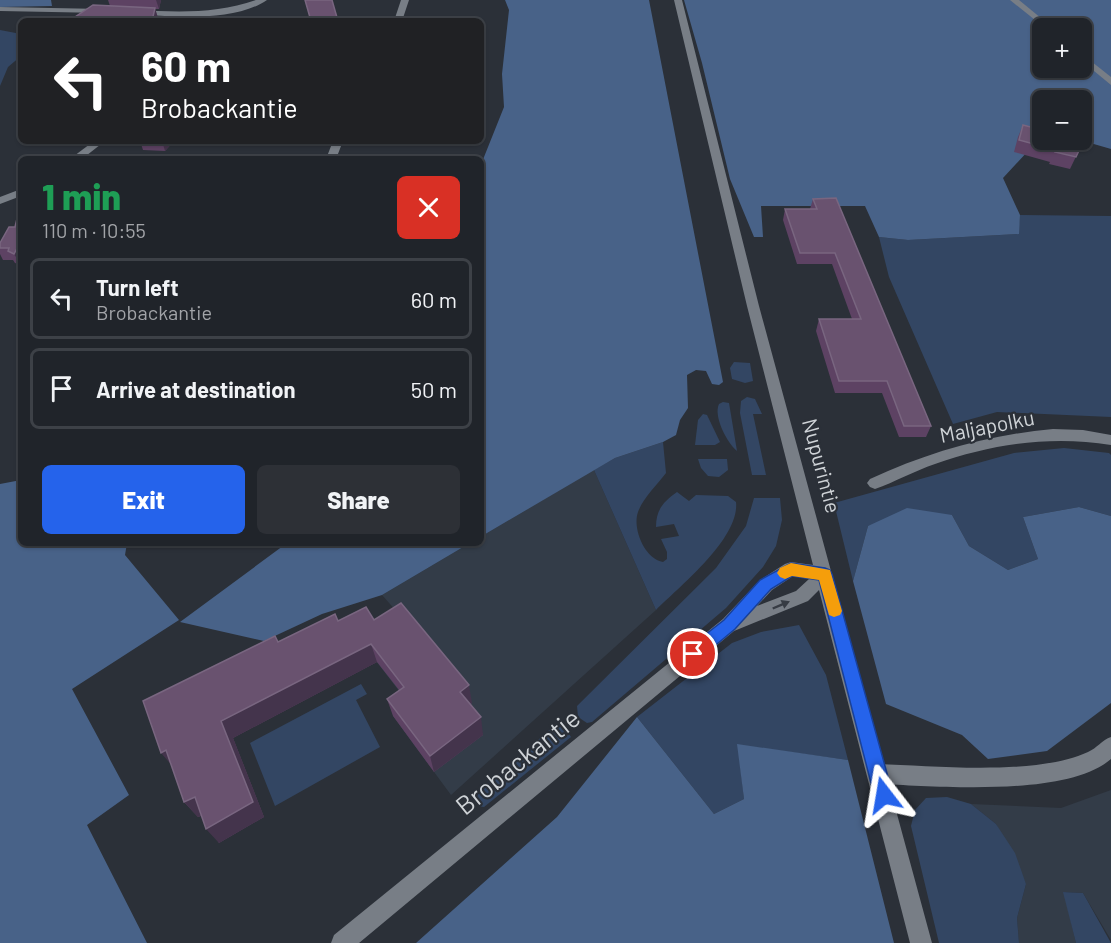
<!DOCTYPE html>
<meta charset="utf-8">
<style>
:root{--surface:#20242a;--page:#2d3036;--text:#f1f3f6;--muted:#a2a4a8;--line:#3d4147;--accent:#2563eb}
body{margin:0;font-family:Barlow,sans-serif;background:var(--page);color:var(--text);height:100vh;display:flex;flex-direction:column;font-size:22px;white-space:nowrap}
*{box-sizing:border-box;margin:0}
p{font-size:20px;color:var(--muted)}
.icon{flex:none;width:33px;height:33px;fill:none;stroke:currentColor;stroke-width:2;stroke-linecap:round;stroke-linejoin:round}
.map{position:relative;flex:1;overflow:hidden}
.details{position:absolute;left:18px;top:156px;width:466px;height:390px;display:flex;flex-direction:column;background:var(--surface);border-radius:9px;box-shadow:0 2px 4px #0004,0 0 0 2px var(--line)}
.details>*{flex:none}
.top-card{position:absolute;left:18px;top:18px;width:466px;height:126px;border-radius:9px;box-shadow:0 2px 4px #0004,0 0 0 2px var(--line);background:#202124;color:#fff;overflow:hidden}
.controls{position:absolute;left:1032px;top:18px;display:grid;gap:12px}
.controls a{display:grid;place-items:center;width:60px;height:60px;border-radius:9px;background:var(--surface);box-shadow:0 2px 4px #0004,0 0 0 2px var(--line);font-size:30px}
.pin{position:absolute;display:grid;place-items:center;width:51px;height:51px;color:#fff;margin:-26px;border:3px solid #fff;border-radius:50%;box-shadow:0 2px 6px #0007}
.me{position:absolute;width:66px;margin:-33px;rotate:346deg;stroke-linejoin:round;filter:drop-shadow(0 0 4px #0008)}
.turn{display:flex;align-items:center;gap:21px;height:126px;padding:0 24px;font-size:27px}
.turn .icon{width:78px;height:78px;stroke-width:2.5}
.turn b{display:block;font-size:42px;line-height:51px}
.round{display:grid;place-items:center;flex:none;width:63px;height:63px;border-radius:9px;background:var(--page)}
.overview{display:flex;align-items:center;justify-content:space-between;height:102px;padding:0 24px}
h1{font-size:36px;font-weight:800;line-height:45px;color:#1e9e55}
.action{display:flex;gap:12px;margin-top:auto;padding:12px 24px}
.action a{flex:1;height:69px;border-radius:9px;background:var(--accent);color:#fff;font-size:24px;font-weight:800;line-height:69px;text-align:center}
.action a+a{background:var(--page);color:var(--text)}
ul{padding:0;list-style:none}
li{display:flex;align-items:center;gap:18px;height:81px;margin:0 12px 9px;padding:0 12px;border:3px solid var(--line);border-radius:9px}
li div{flex:1}
li b{display:block;font-size:22px}
li em{font-style:normal}
.map>svg:first-child{display:block}
.built{fill:#333c48}
.green{fill:#334663}
.forest{fill:#486288;fill-rule:evenodd}
.lines{fill:none;stroke-linecap:round;stroke-linejoin:round}
.street{fill:#787e86;fill-rule:evenodd}
.secondary{fill:#787e86;fill-rule:evenodd}
.wall{fill:#5d4263}
.shaded-wall{fill:#44344c}
.building{fill:#69526f;stroke:#796680;stroke-width:1.5}
.oneway{fill:#373c44}
.route{fill:#2563eb;stroke:#184099;stroke-width:1.5}
.slow{fill:#f59e0b}
.labels{text-anchor:middle;stroke-width:4.5;stroke-linejoin:round;paint-order:stroke}
.street-label{font-size:21px;fill:#cfd3d7;stroke:#2b3038}
.near-street-label{font-size:26px;fill:#cfd3d7;stroke:#2b3038}
</style>
<div class="map">
<svg width="1111" height="943" viewBox="0 0 1111 943">
<rect width="100%" height="100%" fill="#2b3038"/>
<g class="built">
<polygon points="594,470 656,610 451,795 393,716 409,704 366,648 406,622 382,595 470,543 482,543 482,536"/>
<polygon points="1111,790 1111,940 1083,893 1064,892 1076,943 1019,943 1017,918 1026,884 996,824 971,804 1061,808"/>
</g>
<g class="green">
<polygon points="0,30 21,34 21,56 8,67 0,86"/>
<polygon points="1020,215 1111,216 1111,417 997,412 953,424 889,277 879,237 908,240 1018,234"/>
<polygon points="734,362 750,363 753,381 745,383 732,379 730,368"/>
<polygon points="747,397 755,399 762,414 753,414 766,475 752,475 740,413 741,401"/>
<path d="M723 402 729 403 737 451C727 443 713 416 719 404Z"/>
<polygon points="703,414 707,415 720,442 715,445 695,445 698,420"/>
<path d="M663 442 666 473C657 485 643 498 638 512 632 529 645 559 663 562L667 559V552L661 539 679 536 674 524 656 527C656 510 663 502 677 492L689 501 696 495 728 496 736 502C740 538 680 586 656 610L594 470 615 458Z"/>
<polygon points="1064,448 1109,453 1111,455 1111,516 1079,507 1023,517 1038,559 1008,570 969,546 952,515 868,526 853,581 834,503 1014,453"/>
<polygon points="698,459 727,459 728,470 719,477 708,476 701,468"/>
<polygon points="754,498 780,498 782,520 776,546 763,567 726,608 592,722 587,723 578,717 577,706 716,568 746,526"/>
<polygon points="799,625 826,675 848,760 738,745 744,799 714,814 637,717 732,643 761,632"/>
<polygon points="361,684 367,694 356,700 380,747 275,806 250,743"/>
<polygon points="555,725 563,725 571,737 484,807 478,806 477,797 480,790"/>
<polygon points="947,797 971,804 996,824 1015,853 1026,884 1017,918 1019,943 939,943 911,826 915,810 926,798"/>
<polygon points="1063,892 1083,893 1111,943 1076,943"/>
</g>
<g class="forest">
<polygon points="0,0 51,0 52,6 0,7"/>
<polygon points="505,0 649,0 723,382 719,385 712,384 706,371 696,370 687,375 688,408 680,420 676,435 663,442 615,458 482,536 482,162 504,107 502,74 509,10"/>
<path d="M684 0H1111V149L1080 140 1082 100H1042V136L1003 178 1020 215 1019 234 908 240 879 237 865 206H761L763 237H754L730 179 702 63ZM1042 28H1082V68H1042Z"/>
<polygon points="21,480 21,543 127,543 125,555 179,620 72,689 129,795 87,825 147,943 0,943 0,484"/>
<polygon points="1079,507 1111,516 1111,703 1047,751 988,759 962,735 886,704 853,581 868,526 907,508 952,515 969,546 1008,570 1038,559 1023,517"/>
<polygon points="287,543 470,543 382,595 322,614 264,641 180,622"/>
<polygon points="637,717 714,814 744,799 737,744 848,760 894,943 416,943 557,817"/>
</g>
<g class="lines">
<g class="street">
<path d="M256 0H267C235 22 174 17 136 14L132 12 136 10C177 12 217 14 256 0Z"/>
<polygon points="401,0 409,0 402,21 394,21"/>
<polygon points="1010,0 1019,0 1053,28 1045,28"/>
<polygon points="0,7 103,9 107,11 103,13 0,11"/>
<polygon points="1082,54 1111,77 1111,85 1082,61"/>
<polygon points="94,141 105,141 82,159 70,159"/>
<polygon points="333,141 343,141 336,159 326,159"/>
<polygon points="21,189 21,196 0,204 0,197"/>
<path d="M1053 429 1083 430 1111 435V445C1051 435 992 444 935 464 914 471 895 482 875 489L870 487 867 483 870 479C929 452 988 435 1053 429Z"/>
<path d="M1111 737V759C1066 798 935 786 878 784L871 781 868 774 871 767 878 764C936 766 1036 776 1088 752 1097 748 1102 740 1111 737Z"/>
</g>
<path class="secondary" d="M674 0H682L759 306 932 943H910L819 590 808 601 734 631 359 943H331L334 935 723 619 760 580 785 564 791 562 813 565 747 306ZM793 576 809 579 796 591 757 606 772 590Z"/>
</g>
<g class="wall">
<polygon points="108,0 161,0 159,9 155,9 158,18 157,21 69,21 110,6"/>
<polygon points="1023,125 1084,140 1070,169 1049,164 1050,162 1014,152 1018,137"/>
<polygon points="140,141 174,141 165,151 143,150"/>
<polygon points="813,199 931,426 926,437 899,437 882,393 835,393 816,331 819,319 852,319 832,264 797,264 783,220 785,209 810,209"/>
<polygon points="15,227 21,265 15,263 13,260 3,260 0,254 0,243"/>
<polygon points="374,620 472,703 470,704 483,735 434,772 393,716 387,699 399,690 377,662 233,738 264,817 219,843 201,816 198,817 184,802 278,642 338,621"/>
</g>
<g class="shaded-wall">
<polygon points="156,0 161,0 159,9"/>
<polygon points="155,8 158,18 157,21 152,21"/>
<polygon points="162,141 174,141 165,151"/>
<polygon points="21,241 21,265 14,254"/>
<polygon points="371,644 377,662 233,738 264,817 219,843 206,829 221,721"/>
<polygon points="469,685 472,703 463,709 460,692"/>
<polygon points="481,717 483,735 434,772 430,756"/>
<polygon points="166,750 175,769 161,753"/>
<polygon points="195,797 208,812 198,817 184,802"/>
</g>
<g class="building">
<polygon points="305,0 332,0 338,21 311,21"/>
<polygon points="93,5 155,8 152,21 69,21"/>
<polygon points="1023,125 1042,130 1042,140 1084,140 1076,157 1055,152 1056,150 1019,140"/>
<polygon points="384,155 404,155 403,159 382,159"/>
<polygon points="836,198 931,426 904,426 887,381 839,381 819,319 861,319 835,253 800,253 785,209 817,209 813,199"/>
<polygon points="21,202 21,241 14,254 8,251 9,248 0,248 0,243 9,227 15,227"/>
<polygon points="401,603 469,685 460,692 481,717 430,756 387,699 404,687 371,644 221,721 253,802 206,829 195,797 184,802 166,750 161,753 143,701 275,636 278,642 335,614 338,621 366,607 374,620"/>
</g>
<defs><path id="oneway-solid" d="M-6-.8H1V-3.2L6.5 0L1 3.2V.8H-6Z" transform="scale(1.5)"/></defs>
<use class="oneway" href="#oneway-solid" transform="translate(781 605) rotate(-23)"/>
<polygon class="route" points="791,563 825,568 830,570 832,574 893,795 890,802 884,804 877,802 874,795 819,580 792,576 771,589 735,629 699,659 693,661 687,659 685,654 687,649 724,620 760,580"/>
<polygon class="slow" points="791,563 830,570 842,611 840,615 834,617 829,615 819,580 792,576 785,579 780,577 777,573 780,568"/>
<g class="labels">
<g class="street-label">
<text transform="translate(987 427) rotate(-11)" y="7">Maljapolku</text>
<text transform="translate(821 466) rotate(75)" y="7">Nupurintie</text>
</g>
<g class="near-street-label">
<text transform="translate(518 762) rotate(-39)" y="9">Brobackantie</text>
</g>
</g>
</svg>
<div class="controls">
<a>+</a>
<a>−</a>
</div>
<div class="pin" style="left:693px;top:654px;background:#d93025"><svg class="icon" aria-label="arrive" viewBox="0 0 24 24"><path d="M6 21V4h12l-3 4 3 4H6"/></svg></div>
<svg class="me" style="left:884px;top:795px" viewBox="-20 -20 40 40"><path d="M0-17L14 15 0 8-14 15z" fill="#2563eb" stroke="#fff" stroke-width="4"/></svg>
<div class="top-card">
<div class="turn"><svg class="icon" aria-label="left" viewBox="0 0 24 24"><path d="M17 20v-9H6M10 6l-5 5 5 5"/></svg><div><b>60 m</b>Brobackantie</div></div>
</div>
<section class="details">
<div class="overview"><div><h1>1 min</h1><p>110 m · 10:55</p></div><a class="round" style="background:#d93025;color:#fff"><svg class="icon" aria-label="close" viewBox="0 0 24 24"><path d="M6 6l12 12M18 6L6 18"/></svg></a></div>
<ul>
<li><svg class="icon" aria-label="left" viewBox="0 0 24 24"><path d="M17 20v-9H6M10 6l-5 5 5 5"/></svg><div><b>Turn left</b><p>Brobackantie</p></div><em>60 m</em></li>
<li><svg class="icon" aria-label="arrive" viewBox="0 0 24 24"><path d="M6 21V4h12l-3 4 3 4H6"/></svg><div><b>Arrive at destination</b></div><em>50 m</em></li>
</ul>
<div class="action"><a>Exit</a><a>Share</a></div>
</section>
</div>
